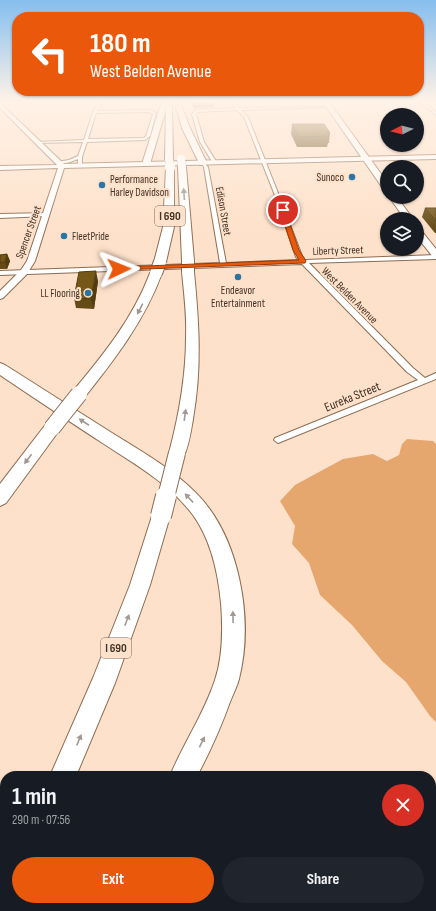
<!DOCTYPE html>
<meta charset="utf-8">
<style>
:root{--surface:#171b24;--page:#20242c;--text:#f1f3f6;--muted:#9ea1a6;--accent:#ea580c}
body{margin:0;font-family:"Sofia Sans Condensed",sans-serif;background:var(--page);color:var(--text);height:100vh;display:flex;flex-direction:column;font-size:15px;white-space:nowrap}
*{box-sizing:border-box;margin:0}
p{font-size:13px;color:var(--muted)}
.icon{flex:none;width:22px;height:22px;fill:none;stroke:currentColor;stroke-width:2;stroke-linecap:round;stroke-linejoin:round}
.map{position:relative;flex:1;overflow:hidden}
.panel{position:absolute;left:0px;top:771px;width:436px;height:140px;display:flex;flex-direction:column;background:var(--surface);border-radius:16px 16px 0 0;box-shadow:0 1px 3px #0004}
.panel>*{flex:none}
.guide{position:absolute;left:12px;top:12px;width:412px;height:84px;border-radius:16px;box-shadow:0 1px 3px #0004;background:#ea580c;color:#fff;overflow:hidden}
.needle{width:26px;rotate:264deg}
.buttons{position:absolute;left:380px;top:108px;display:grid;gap:8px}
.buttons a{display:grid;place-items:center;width:44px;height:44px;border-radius:50%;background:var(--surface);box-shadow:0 1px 3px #0004;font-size:20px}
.pin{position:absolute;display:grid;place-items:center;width:34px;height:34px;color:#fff;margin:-17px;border:2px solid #fff;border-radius:50%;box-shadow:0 1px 4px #0007}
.me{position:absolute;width:44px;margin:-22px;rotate:88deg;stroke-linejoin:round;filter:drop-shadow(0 0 3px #0008)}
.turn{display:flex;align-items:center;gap:14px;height:84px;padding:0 12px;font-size:18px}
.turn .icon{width:52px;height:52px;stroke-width:2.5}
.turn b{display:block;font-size:28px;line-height:34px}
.round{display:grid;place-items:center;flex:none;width:42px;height:42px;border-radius:21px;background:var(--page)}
.head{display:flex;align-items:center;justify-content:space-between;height:68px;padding:0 12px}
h1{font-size:24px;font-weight:700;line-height:30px}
.primary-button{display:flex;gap:8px;margin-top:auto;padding:8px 12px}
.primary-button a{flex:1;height:46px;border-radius:24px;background:var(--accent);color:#fff;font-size:16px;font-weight:700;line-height:46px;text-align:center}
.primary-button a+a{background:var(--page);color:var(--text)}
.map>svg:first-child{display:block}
.green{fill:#e6a76f}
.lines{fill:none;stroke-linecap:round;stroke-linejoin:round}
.street-casing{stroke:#8c6d52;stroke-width:2}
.secondary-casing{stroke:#8c6d52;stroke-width:2}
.primary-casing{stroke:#8c6d52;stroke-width:2}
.highway-casing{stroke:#8c6d52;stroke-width:2}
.street{fill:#fff;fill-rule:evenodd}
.secondary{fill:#fff;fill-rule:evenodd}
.primary{fill:#fff;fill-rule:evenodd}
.highway{fill:#fff;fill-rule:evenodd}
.highway-bridge-far4-casing{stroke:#8c6d52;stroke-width:8;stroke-linecap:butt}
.highway-bridge-far3-casing{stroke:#8c6d52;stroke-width:10;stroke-linecap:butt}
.highway-bridge-far2-casing{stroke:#8c6d52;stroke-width:14;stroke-linecap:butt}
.highway-bridge-far1-casing{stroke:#8c6d52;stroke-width:18;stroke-linecap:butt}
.highway-bridge-casing{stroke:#8c6d52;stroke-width:22;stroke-linecap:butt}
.highway-bridge-far4{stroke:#fff;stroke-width:8}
.highway-bridge-far3{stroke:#fff;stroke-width:10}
.highway-bridge-far2{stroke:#fff;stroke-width:12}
.highway-bridge-far1{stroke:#fff;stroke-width:16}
.highway-bridge{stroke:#fff;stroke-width:20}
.wall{fill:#654b15}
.shaded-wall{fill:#523d11}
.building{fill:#755718;stroke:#523d11}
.oneway{fill:#a09993}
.route{fill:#ea580c;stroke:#983908}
.poi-dot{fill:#2875a7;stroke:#fee1ca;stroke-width:1.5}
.labels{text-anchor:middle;stroke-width:4;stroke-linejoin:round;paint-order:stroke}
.far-poi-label{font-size:11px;fill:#413327;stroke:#fee1ca;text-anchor:end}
.far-street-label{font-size:11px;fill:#413327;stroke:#fee1ca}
.shield{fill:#fee1ca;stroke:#7a6758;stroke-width:1}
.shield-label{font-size:12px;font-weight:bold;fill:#413327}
.street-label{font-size:13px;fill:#413327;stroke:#fee1ca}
</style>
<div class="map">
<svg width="436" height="911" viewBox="0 0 436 911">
<rect width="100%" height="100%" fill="#fee1ca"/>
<polygon class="green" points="407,439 433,441 436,444 436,722 430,716 406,682 382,661 352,625 320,595 309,563 292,544 295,526 280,501 295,485 343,459 373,454 387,461 399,455 402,444"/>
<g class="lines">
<defs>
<g id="street">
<path d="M98 102H102L97 111 150 110 156 113 150 136 145 140 87 142 82 157V166L80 167 78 166V159C71 162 62 165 56 162L69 160 78 156 83 142 38 143 36 142 84 140 93 112ZM149 112 153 114 146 136 144 138 88 139 96 113Z"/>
<polygon points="232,102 236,102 239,108 331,107 241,110 248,117 278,193 302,256 305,260 436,255 436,259 309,263 413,368 425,378 436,373 436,379 278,443 274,440 275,438 418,380 407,372 302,264 0,275 0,271 220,263 204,167 201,163 203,162 208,167 226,263 299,260 296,257 274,193 244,117 237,110 197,112 196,114 204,142 217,163 213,163 200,142 192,114 195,110 235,108"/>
<polygon points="419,102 423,102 436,112 436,115"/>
<polygon points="49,213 49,215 47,216 0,218 0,214"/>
</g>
<polygon id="secondary" points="0,103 64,164 436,155 436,159 64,168 35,261 27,274 3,298 0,299 0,291 21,270 27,261 58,168 0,170 0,166 57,165 0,108"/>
<g id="primary">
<polygon points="323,102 329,102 387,182 387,190 384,190"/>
<polygon points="389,197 397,197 413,219 405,219"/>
<polygon points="417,228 420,229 436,249 436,258 433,257 417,237"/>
</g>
<g id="highway">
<polygon points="163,102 169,102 168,104 172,106 173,159 169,161 165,159 166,109 150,164 146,166 143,166 142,164 159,110"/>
<polygon points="179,105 182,107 190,128 207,163 206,165 200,165 199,163 182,128 176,107"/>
<polygon points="182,164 186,167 194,261 188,264 182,261 178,167"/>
<polygon points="170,165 174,168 174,227 166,262 160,265 154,262 163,227 166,168"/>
<path d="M188 269 192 270 194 272C199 323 202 368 193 419 191 431 189 446 183 458L177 459 171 458 169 453C179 415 186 376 186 337 187 315 184 294 182 272L184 270Z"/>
<path d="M156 270 160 271 162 273C145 320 115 359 84 398L79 399 74 398 71 394 74 390C104 354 133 318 150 273L152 271Z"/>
<path d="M0 363 5 365C41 388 76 410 112 433 141 451 171 468 195 492 240 536 254 620 239 679 237 687 233 694 230 702 221 727 210 752 197 776H170C183 744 204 714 215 680 223 656 223 628 221 603 218 572 211 540 193 515 169 483 133 463 101 442 67 420 33 397 0 375Z"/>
<polygon points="52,422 58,424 60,428 58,432 6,503 0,506 0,484 46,424"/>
<polygon points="161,508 168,510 170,516 150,585 115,683 76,776 50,776 93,678 130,585 152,516 154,510"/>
<polygon points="5,886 5,906 18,906 16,911 0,911 0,888"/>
<polygon points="75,906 107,906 105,911 73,911"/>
</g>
</defs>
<use href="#street" class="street-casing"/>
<use href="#secondary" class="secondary-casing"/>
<use href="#primary" class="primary-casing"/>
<use href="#highway" class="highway-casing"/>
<use href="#street" class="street"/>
<use href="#secondary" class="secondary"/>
<use href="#primary" class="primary"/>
<use href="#highway" class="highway"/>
<defs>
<g id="highway-bridge-far4">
<polyline points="169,159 170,167"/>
<polyline points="181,159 182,167"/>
</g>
<polyline id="highway-bridge-far3" points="170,166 170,168"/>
<g id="highway-bridge-far2">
<polyline points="188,261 188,272"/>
<polyline points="156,273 160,262"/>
</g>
<g id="highway-bridge-far1">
<polyline points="52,428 79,394"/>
<polyline points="166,497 177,453"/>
</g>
<polyline id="highway-bridge" points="161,516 166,496"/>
</defs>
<use href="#highway-bridge-far4" class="highway-bridge-far4-casing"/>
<use href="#highway-bridge-far3" class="highway-bridge-far3-casing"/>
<use href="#highway-bridge-far2" class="highway-bridge-far2-casing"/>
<use href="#highway-bridge-far1" class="highway-bridge-far1-casing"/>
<use href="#highway-bridge" class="highway-bridge-casing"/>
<use href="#highway-bridge-far4" class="highway-bridge-far4"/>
<use href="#highway-bridge-far3" class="highway-bridge-far3"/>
<use href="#highway-bridge-far2" class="highway-bridge-far2"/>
<use href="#highway-bridge-far1" class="highway-bridge-far1"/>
<use href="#highway-bridge" class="highway-bridge"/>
</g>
<g class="wall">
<polygon points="192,102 214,105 214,107 193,108"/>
<polygon points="292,124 330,133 329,143 328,143 327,147 297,147 291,134"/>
<polygon points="425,208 436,208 436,233 435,233 422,217"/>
<polygon points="7,254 10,261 7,269 0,269 0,255"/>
<polygon points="98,281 94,309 76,308 74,298"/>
</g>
<g class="shaded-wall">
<polygon points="7,254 10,261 7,269 5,262"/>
<polygon points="96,271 98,281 94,309 91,299"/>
</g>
<g class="building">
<polygon points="193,102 213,102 214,105 193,105"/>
<polygon points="292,124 324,124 330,133 327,133 329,136 299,137"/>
<polygon points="425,208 436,208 436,221"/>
<polygon points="7,254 5,262 0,263 0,255"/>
<polygon points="96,271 91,299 74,298 79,272"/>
</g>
<defs><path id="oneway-solid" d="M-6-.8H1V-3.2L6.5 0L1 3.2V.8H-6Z"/></defs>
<g class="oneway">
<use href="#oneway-solid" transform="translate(184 194) rotate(-94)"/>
<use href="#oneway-solid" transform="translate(140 309) rotate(117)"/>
<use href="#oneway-solid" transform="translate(185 415) rotate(-82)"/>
<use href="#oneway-solid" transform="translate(84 422) rotate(-147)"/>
<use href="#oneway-solid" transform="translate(28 459) rotate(127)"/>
<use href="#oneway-solid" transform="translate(189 498) rotate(-133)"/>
<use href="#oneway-solid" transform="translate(233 617) rotate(-91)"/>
<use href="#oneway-solid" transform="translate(127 620) rotate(-69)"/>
<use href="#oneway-solid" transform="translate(79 740) rotate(-67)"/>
<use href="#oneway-solid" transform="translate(202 742) rotate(-64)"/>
</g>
<linearGradient id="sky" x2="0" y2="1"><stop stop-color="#85beee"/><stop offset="0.44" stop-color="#fff2e7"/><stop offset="1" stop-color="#fff2e7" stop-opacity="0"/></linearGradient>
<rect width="436" height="230" fill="url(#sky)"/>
<polygon class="route" points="283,208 285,210 299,250 306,261 305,263 119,270 116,269 119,267 299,260 293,250 280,210"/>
<g class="poi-dot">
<circle cx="352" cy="177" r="4"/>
<circle cx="102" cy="185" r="4"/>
<circle cx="64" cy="236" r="4"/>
<circle cx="238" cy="277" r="4"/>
<circle cx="88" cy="293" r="4"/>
</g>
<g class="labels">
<g class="far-poi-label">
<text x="344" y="181">Sunoco</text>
<text x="110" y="183" text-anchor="start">Performance<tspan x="110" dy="13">Harley Davidson</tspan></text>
<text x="72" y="240" text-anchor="start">FleetPride</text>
<text x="238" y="294" text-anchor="middle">Endeavor<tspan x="238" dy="13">Entertainment</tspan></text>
<text x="80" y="297">LL Flooring</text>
</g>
<g class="far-street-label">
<text transform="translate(224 211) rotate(80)" y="4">Edison Street</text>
<text transform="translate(28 232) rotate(-70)" y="4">Spencer Street</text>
<text transform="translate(338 250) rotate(-2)" y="4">Liberty Street</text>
<text transform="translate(350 295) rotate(45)" y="4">West Belden Avenue</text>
</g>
<g class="shield">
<rect x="155" y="206" width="30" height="20" rx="3"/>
<rect x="101" y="638" width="30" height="20" rx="3"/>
</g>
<g class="shield-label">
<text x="170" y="220">I 690</text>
<text x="116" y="652">I 690</text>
</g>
<g class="street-label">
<text transform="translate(352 396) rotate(-22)" y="5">Eureka Street</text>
</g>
</g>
</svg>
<div class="buttons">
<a><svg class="needle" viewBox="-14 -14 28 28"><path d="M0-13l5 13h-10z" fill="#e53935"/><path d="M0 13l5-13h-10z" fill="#9ea1a6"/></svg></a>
<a><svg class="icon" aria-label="search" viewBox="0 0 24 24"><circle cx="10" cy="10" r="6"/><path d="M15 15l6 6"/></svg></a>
<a><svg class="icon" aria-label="layers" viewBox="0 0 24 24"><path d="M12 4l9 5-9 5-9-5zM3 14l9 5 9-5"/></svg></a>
</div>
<div class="pin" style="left:283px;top:210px;background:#d93025"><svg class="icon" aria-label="arrive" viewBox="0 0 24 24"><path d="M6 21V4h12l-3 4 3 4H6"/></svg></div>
<svg class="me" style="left:119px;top:269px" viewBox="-20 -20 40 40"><path d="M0-17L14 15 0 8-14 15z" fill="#ea580c" stroke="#fff" stroke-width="4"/></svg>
<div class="guide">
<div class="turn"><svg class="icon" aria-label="left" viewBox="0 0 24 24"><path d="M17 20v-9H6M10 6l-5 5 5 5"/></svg><div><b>180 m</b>West Belden Avenue</div></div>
</div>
<section class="panel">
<div class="head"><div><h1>1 min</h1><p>290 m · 07:56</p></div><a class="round" style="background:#d93025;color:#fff"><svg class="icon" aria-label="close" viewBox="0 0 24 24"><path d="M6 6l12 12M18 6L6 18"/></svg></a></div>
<div class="primary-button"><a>Exit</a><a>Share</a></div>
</section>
</div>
